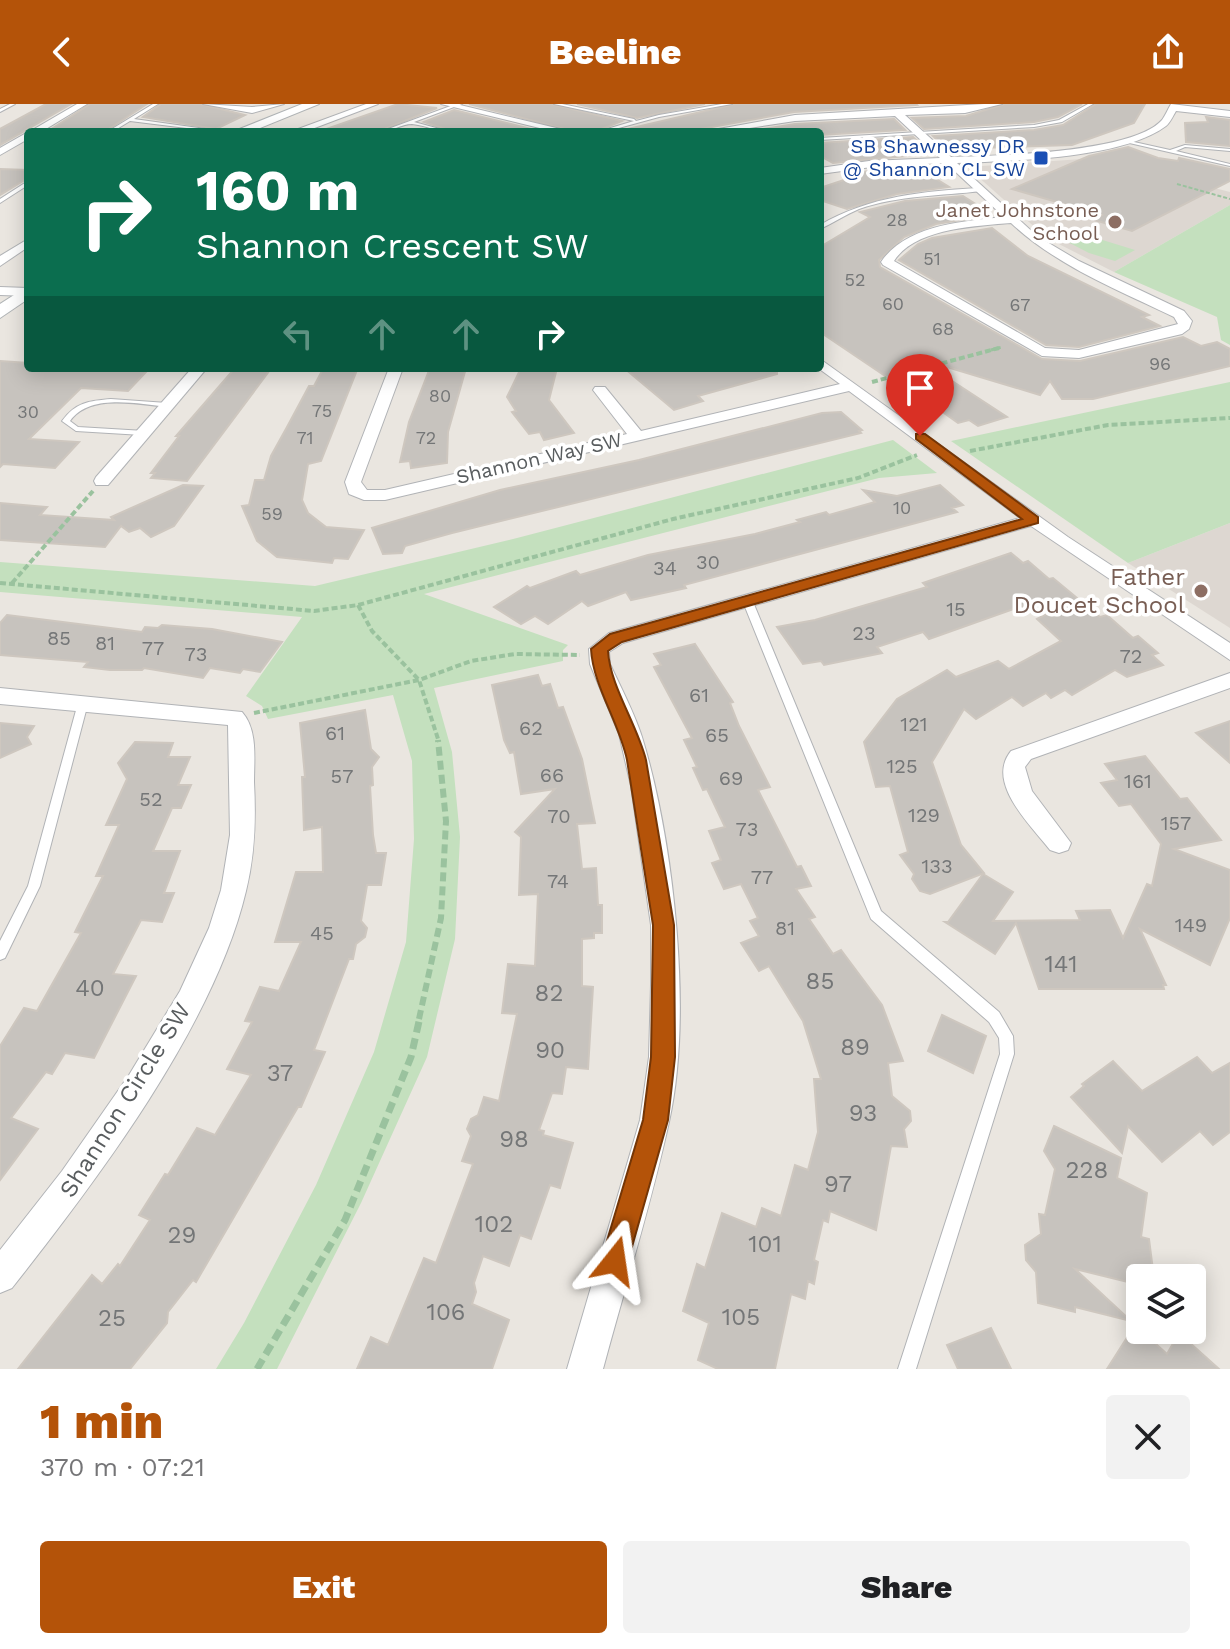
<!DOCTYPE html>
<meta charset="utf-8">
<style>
:root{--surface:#fff;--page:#f2f2f2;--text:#202124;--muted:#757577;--accent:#b45309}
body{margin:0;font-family:"Work Sans",sans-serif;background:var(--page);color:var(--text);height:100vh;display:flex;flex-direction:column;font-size:30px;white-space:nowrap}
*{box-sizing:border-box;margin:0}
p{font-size:26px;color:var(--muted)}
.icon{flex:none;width:44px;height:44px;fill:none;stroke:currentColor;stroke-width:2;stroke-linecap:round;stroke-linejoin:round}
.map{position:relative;height:1265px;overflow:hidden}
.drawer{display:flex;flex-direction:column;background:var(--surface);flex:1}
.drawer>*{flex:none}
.top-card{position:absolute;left:24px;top:24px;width:800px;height:244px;border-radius:8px;box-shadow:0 4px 20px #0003;background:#0b6e4f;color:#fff;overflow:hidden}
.tools{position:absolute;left:1126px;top:1160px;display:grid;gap:16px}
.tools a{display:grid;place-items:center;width:80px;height:80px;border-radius:8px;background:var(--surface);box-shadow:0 4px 20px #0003;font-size:40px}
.pin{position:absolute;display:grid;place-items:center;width:68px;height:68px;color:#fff;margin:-82px -34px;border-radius:50% 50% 50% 0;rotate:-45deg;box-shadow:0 0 8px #0007}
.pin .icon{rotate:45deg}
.me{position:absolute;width:88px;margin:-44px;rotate:15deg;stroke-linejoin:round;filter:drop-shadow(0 0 6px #0008)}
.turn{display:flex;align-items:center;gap:28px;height:168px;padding:0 40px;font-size:36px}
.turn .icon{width:104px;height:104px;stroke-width:2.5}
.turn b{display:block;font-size:56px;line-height:68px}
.lanes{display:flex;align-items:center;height:76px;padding:0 40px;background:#0003;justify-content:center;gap:40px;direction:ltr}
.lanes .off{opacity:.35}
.round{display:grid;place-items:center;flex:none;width:84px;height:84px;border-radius:8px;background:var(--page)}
.summary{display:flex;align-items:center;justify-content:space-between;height:136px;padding:0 40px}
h1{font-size:48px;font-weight:800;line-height:60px;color:var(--accent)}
.action{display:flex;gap:16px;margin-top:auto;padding:16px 40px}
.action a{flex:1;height:92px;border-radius:8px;background:var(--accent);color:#fff;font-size:32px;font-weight:800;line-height:92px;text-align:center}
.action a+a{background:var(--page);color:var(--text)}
header{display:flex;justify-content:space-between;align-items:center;height:104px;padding:0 40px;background:var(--accent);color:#fff;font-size:36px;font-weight:800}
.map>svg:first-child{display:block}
.education{fill:#ddd7d1}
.green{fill:#c4e0be}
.building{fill:#c7c3be;stroke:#cec7bf;stroke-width:2}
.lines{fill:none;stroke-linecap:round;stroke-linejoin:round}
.lane-casing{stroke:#b1b3b6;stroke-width:2}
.street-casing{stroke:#b1b3b6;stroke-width:2}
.secondary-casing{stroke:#b0b4b6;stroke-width:2}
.path-far4{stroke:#9ac29e;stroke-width:2;stroke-dasharray:4 2;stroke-linecap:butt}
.path-far3{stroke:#9ac29e;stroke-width:3;stroke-dasharray:4 2;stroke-linecap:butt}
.path-far2{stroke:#9ac29e;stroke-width:4;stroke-dasharray:6 3;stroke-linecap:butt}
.path-far1{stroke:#9ac29e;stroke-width:6;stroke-dasharray:9 5;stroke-linecap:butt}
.path{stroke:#9ac29e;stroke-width:7;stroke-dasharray:11 6;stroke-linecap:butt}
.lane{fill:#fff;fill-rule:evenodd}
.street{fill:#fff;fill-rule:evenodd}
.secondary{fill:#fff;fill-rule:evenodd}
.route{fill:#b45309;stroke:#753606;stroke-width:2}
.transit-dot{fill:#1a4fb4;stroke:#fff;stroke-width:3}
.education-dot{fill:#8d6e63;stroke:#fff;stroke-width:3}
.labels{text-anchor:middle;stroke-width:7;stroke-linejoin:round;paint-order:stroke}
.far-number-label{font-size:18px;fill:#747677}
.far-transit-label{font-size:20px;fill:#164399;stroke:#fff;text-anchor:end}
.far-education-label{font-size:20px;fill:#785e54;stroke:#fff;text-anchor:end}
.far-street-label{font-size:20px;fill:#595d5f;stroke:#fff}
.number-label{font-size:20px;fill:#747677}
.education-label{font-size:24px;fill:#785e54;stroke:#fff;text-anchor:end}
.near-number-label{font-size:24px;fill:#747677}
.street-label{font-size:24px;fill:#595d5f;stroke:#fff}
</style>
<header><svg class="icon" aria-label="back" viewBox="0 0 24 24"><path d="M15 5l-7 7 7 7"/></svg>Beeline<svg class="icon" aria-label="share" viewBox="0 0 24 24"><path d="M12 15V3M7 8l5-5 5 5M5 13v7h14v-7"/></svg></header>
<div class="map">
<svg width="1230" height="1265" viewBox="0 0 1230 1265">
<rect width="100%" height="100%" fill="#eae6e0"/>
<g class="education">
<polygon points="1097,54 1230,88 1230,101 1114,168 1047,134 967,63"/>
<polygon points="1230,419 1230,524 1128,459"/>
</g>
<g class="green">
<polygon points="1230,101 1230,241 1221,236 1217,213 1114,168"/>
<polygon points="1070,126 1135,146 1115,157 1089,149 1058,133"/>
<polygon points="1230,278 1230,419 1128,459 951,337"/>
<polygon points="893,336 937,369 879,374 424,490 568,541 563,546 563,557 434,584 452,648 460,733 455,835 427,953 361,1099 277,1265 216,1265 244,1219 316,1081 374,948 406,838 414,735 412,657 393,591 268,615 262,602 246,592 302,513 0,488 0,458 315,482 517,434"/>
</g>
<g class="building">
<polygon points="46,0 71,0 0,41 0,25"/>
<polygon points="90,0 147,0 104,28 47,28"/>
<polygon points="161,0 200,0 245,11 216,25 143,13"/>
<polygon points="398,0 437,4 377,28 327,28 326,25"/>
<polygon points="469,0 551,0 622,17 594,28 576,28"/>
<polygon points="577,0 705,0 637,14"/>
<polygon points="735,0 916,0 917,1 794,8 701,25 699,28 615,28"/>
<polygon points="1005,0 1082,0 1058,13 1034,18 924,25 912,14 966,12"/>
<polygon points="1096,0 1145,0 1134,19 1072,41 947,45 933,32 1034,26 1063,21"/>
<polygon points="454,6 543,28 454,28 424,18"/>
<polygon points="1206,13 1230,16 1230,42 1186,38 1185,19 1208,18"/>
<polygon points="894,15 905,26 820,31 820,28 744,28 795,20"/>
<polygon points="913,33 927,46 908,47 906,52 833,59 820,52 820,39"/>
<polygon points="1128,43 1158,54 1178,57 1179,54 1230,65 1230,77 1132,127 1094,116 1102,111 1012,85 1089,52"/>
<polygon points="917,63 949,83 897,90 847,105 820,96 820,84 856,72 850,69"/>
<polygon points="0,65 28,66 28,74 0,91"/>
<polygon points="963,92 982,104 973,105 979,113 936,120 904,133 879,156 880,163 1042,255 1080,257 1183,233 1201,242 1217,238 1230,245 1230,262 1093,295 1062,295 1050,277 1040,291 917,254 1007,313 978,322 969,316 958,319 934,302 931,303 820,228 820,143 870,113 860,108 905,97"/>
<polygon points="992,124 1028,152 1149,211 1142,213 1160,222 1079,243 1046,241 899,156 918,140 932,134"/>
<polygon points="0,257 28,259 28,264 147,267 128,287 81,284 29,335 79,338 55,364 3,360 0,363"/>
<polygon points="235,264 270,266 187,377 151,374 155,369 151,369 179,332 176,332"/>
<polygon points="430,264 466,264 448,328 447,359 411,364 410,357 400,358 409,318"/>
<polygon points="521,264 557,264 549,296 574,329 544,336 540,328 529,330 512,308 516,307 507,293"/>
<polygon points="624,264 777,264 777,270 698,292 703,297 674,306"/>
<polygon points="323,265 357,266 321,357 308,360 302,396 308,409 326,423 364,426 348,455 334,454 332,459 277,453 257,437 242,402 249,401 255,376 264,376 271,352 287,323 309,282 314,282"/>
<polygon points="841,308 862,326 859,327 861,329 452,429 405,442 402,449 383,450 372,424 500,386 639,356 822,309"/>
<polygon points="183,381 203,382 174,422 151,433 140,424 129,428 121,422 105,443 0,436 0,399 47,403 40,411 114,416 111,413"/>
<polygon points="940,381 963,401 952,404 957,408 684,481 686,484 631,496 626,488 588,502 582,497 548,520 535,512 521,520 494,503 527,482 530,484 576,467 580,471 648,451 755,430 800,418 797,416 826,408 829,411 875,398 863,386 897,392"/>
<polygon points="1011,449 1023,459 1028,457 1049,475 1053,474 1100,513 1107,511 1133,534 1138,532 1158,549 1152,551 1163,561 1127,573 1115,566 1072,591 1065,586 1051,594 1046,589 1023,602 1012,593 976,615 964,605 932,658 961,741 984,769 930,790 920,787 912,775 914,770 900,751 908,748 890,682 876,683 864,638 897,595 947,566 956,573 998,557 1009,565 1061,537 1037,515 1050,508 1046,498 1025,505 1022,502 929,535 923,528 877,543 882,549 824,561 821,557 803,560 777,523 815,516 927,483 923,479"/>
<polygon points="7,511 142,528 145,523 158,524 162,521 212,525 282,538 260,568 243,565 240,569 210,564 203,574 144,564 142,566 110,566 84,563 88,558 0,551 0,519"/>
<polygon points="695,540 733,598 730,599 739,622 770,683 758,686 797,763 801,762 811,782 796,785 815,813 809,815 833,850 841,846 882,901 903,957 888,959 892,992 910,1007 911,1017 904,1025 907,1043 891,1042 876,1126 830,1107 828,1118 823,1116 814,1156 818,1158 814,1180 808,1177 805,1195 791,1190 775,1265 718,1265 698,1256 709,1219 683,1207 697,1160 705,1164 722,1109 756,1123 762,1104 781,1112 795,1061 808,1066 818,1028 814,975 821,975 803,917 769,862 759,867 741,839 759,832 750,817 758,814 741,780 724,785 712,759 721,756 709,727 725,723 707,685 703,686 693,664 697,663 684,636 692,634 654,563 661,561 654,550"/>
<polygon points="538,571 542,582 550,580 558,604 563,603 582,655 595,719 577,720 582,765 596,764 598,801 602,801 602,829 594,829 594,834 582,835 582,882 593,883 588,965 566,963 562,990 552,989 539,1026 544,1027 543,1031 573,1039 560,1084 550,1081 531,1135 520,1131 509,1162 483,1152 474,1179 476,1188 472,1200 509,1216 492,1265 357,1265 371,1233 388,1241 424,1154 436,1159 473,1060 462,1057 471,1032 467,1025 471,1015 478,1011 484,993 499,997 517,910 502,909 508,860 535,862 538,790 519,791 521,733 515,728 555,685 521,690 514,648 510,649 504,636 492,581"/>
<polygon points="365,606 371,645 379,653 372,663 373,681 370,682 373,731 376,749 386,749 381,781 367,781 361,817 367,824 365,833 356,840 353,855 349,855 314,946 325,948 301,1003 298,1003 196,1178 193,1176 168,1208 167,1219 130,1265 18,1265 92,1171 102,1180 118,1160 120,1162 150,1116 139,1111 165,1070 168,1071 197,1024 215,1031 251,971 227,965 252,918 245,917 260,883 279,887 301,838 275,838 296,768 323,768 322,723 304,726 302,673 305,673 300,619"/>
<polygon points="1230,617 1230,659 1196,629"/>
<polygon points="0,619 34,622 27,633 31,640 0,654"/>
<polygon points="135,638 173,639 168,653 190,653 178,681 191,681 181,704 172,704 153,747 180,747 164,789 174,789 162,818 141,816 113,870 136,872 94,954 65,949 52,970 46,968 11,1014 38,1025 0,1076 0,942 24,904 37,907 81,829 75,828 103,772 96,772 119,721 106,721 127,675 118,659"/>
<polygon points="1145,652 1180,695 1187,694 1221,736 1174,745 1230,766 1230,814 1210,861 1140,825 1166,881 1163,881 1164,885 1039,885 1016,819 995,850 945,818 948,818 983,770 1013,788 993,817 1080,816 1076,807 1110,806 1123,834 1147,780 1152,782 1161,740 1131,700 1119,702 1101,679 1117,676 1105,660"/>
<polygon points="942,911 986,932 973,969 928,947"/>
<polygon points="1197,953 1212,969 1230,959 1230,1028 1213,1041 1200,1027 1162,1058 1128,1022 1122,1049 1071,993 1084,982 1082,980 1113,957 1142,987"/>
<polygon points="1054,1022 1121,1054 1117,1074 1147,1089 1141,1133 1149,1135 1154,1174 1140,1174 1140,1181 1075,1165 1131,1217 1075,1203 1075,1208 1038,1199 1036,1168 1026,1156 1025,1141 1041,1130 1039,1110 1045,1111 1055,1065 1044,1047"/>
<polygon points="1135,1221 1167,1250 1179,1229 1219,1265 1107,1265"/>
<polygon points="991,1224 1011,1265 958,1265 947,1241"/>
</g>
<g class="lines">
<defs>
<g id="lane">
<polygon points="10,0 15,0 0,8 0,5"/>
<polygon points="153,0 158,0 134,15 213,26 211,27 130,17 112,28 107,28"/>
<path d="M456 0H462L414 18 451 28C438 28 425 21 412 20 401 20 391 28 380 28Z"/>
<polygon points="554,0 562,0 634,15 636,17 659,11 722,0 732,0 659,13 604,28 597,28 634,17"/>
<polygon points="1088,0 1093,0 1062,18 1034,23 820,36 820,34 1034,21 1059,16"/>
<polygon points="1125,36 1170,46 1185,41 1230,45 1230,47 1185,43 1176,47 1230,60 1230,62 1125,38"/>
<polygon points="28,77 28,81 0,99 0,95"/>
<path d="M980 84 982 87C941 92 899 91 859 105 845 111 833 119 820 125V121C870 92 924 87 980 84Z"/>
<path d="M111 295 167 299 171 301 167 303C138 300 90 289 70 317L78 323 145 327 146 329 142 331 76 327 62 317C76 298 89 297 111 295Z"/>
<polygon points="748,495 753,498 881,807 999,908 1013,932 1014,950 916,1265 898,1265 1000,950 999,934 989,918 871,815 743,498"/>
<polygon points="83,595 88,599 40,782 5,854 0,856 0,837 28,782 78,599"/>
</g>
<g id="street">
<polygon points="77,0 87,0 41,28 29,28"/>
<polygon points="203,0 252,3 284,0 252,9"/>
<polygon points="366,0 378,0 304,28 290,28"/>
<polygon points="441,0 456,0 573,28 556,28"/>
<path d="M984 0H1002L965 9 905 11 951 53C995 52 1133 49 1162 16 1165 12 1168 5 1171 0L1230 7V13L1176 7C1173 12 1170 19 1166 22 1122 55 1011 57 957 59L1037 132 1079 157 1184 207 1192 217 1189 225 1182 230 1079 254 1042 252 883 161 881 158C906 121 963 117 1004 113L946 59 879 62 820 70V64L869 57 940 54 895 12 795 17 724 28H702L795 11ZM1011 119C1057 162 1118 186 1174 213L1178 220 1079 246 1045 244 894 157C915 124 976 122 1011 119Z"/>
<polygon points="28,28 28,35 0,51 0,44"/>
<polygon points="28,135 28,143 0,162 0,152"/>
<polygon points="0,183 28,184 28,192 0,191"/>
<path d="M820 255 1068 433 1230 539V556L1031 422 623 539 609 548 610 560C621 584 634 608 642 633 674 738 693 910 669 1018 651 1101 625 1183 603 1265H567L640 1016 649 953 651 881V821L631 682 619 630 590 560 589 545 609 529 1020 414 849 287 385 396H364L349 390 345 378 389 264H403L361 378 367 386H385L627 330 593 286 595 283H605L641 327 840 280 818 264Z"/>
<polygon points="192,264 207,264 108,381 96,381 94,377 96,373"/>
<path d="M1230 569V584L1031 655 1025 663 1032 687 1071 739 1068 746 1059 749 1050 746C1031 721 985 679 1011 647Z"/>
<path d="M0 584 242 608C258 626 254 655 254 678 256 715 255 751 246 787 214 922 97 1076 12 1184L0 1189V1146L62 1067 129 971 180 887 209 824 221 786 230 731 228 621 0 600Z"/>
</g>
<g id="secondary">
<polygon points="302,0 319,0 250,28 232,28"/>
<polygon points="28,182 28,195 0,214 0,200"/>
</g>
</defs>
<use href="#lane" class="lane-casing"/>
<use href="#street" class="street-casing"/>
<use href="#secondary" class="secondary-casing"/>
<polyline class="path-far4" points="1177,80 1230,95"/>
<polyline class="path-far3" points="991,246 1002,243"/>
<g class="path-far2">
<polyline points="872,278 999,244"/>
<polyline points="970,347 1108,321 1230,314"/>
<polyline points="0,479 314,507 358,501 673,415 858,374 917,351"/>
<polyline points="12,479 93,387"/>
<polyline points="358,501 372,527 419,576 439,638"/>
<polyline points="254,609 419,576 471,557 515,550 580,551"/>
</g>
<polyline class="path-far1" points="419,915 441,814 446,717 438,636"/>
<polyline class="path" points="257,1265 345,1116 411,953 420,913"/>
<use href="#lane" class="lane"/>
<use href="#street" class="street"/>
<use href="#secondary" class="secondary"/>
</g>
<path class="route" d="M916 330H925L1038 413V419L622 538 608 547C610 582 637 620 646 656L674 821 675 953 668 1016 628 1157 624 1167 615 1171 605 1167 601 1157 643 1016 651 953 653 821 627 656C619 618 593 582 591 545L610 530 1022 415 916 335Z"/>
<rect class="transit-dot" x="1033" y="46" width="16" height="16" rx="4"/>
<g class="education-dot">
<circle cx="1115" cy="118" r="8"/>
<circle cx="1201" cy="487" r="8"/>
</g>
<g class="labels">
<g class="far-number-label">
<text x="897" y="122">28</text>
<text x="932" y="161">51</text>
<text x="855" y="182">52</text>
<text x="893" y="206">60</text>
<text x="1020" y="207">67</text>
<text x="943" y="231">68</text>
<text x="1160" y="266">96</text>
<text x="440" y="298">80</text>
<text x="322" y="313">75</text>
<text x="28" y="314">30</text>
<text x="305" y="340">71</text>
<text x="426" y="340">72</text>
<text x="902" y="410">10</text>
<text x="272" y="416">59</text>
</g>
<g class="far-transit-label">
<text x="1025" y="49">SB Shawnessy DR<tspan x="1025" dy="23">@ Shannon CL SW</tspan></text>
</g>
<g class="far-education-label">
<text x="1099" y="113">Janet Johnstone<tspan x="1099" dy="23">School</tspan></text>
</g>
<g class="far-street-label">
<text transform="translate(539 354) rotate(-13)" y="7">Shannon Way SW</text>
</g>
<g class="number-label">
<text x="708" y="465">30</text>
<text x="665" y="471">34</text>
<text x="956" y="512">15</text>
<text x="864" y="536">23</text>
<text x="59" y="541">85</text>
<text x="105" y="546">81</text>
<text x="153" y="551">77</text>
<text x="196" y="557">73</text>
<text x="1131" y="559">72</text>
<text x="699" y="598">61</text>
<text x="914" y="627">121</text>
<text x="531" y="631">62</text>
<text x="335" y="636">61</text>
<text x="717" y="638">65</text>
<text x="902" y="669">125</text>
<text x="552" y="678">66</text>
<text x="342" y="679">57</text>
<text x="731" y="681">69</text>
<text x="1138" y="684">161</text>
<text x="151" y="702">52</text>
<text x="924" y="718">129</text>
<text x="559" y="719">70</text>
<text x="1176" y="726">157</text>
<text x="747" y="732">73</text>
<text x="937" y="769">133</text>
<text x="762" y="780">77</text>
<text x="558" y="784">74</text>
<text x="1191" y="828">149</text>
<text x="785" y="831">81</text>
<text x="322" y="836">45</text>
</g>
<g class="education-label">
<text x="1185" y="481">Father<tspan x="1185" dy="28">Doucet School</tspan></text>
</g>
<g class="near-number-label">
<text x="1061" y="868">141</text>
<text x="820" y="885">85</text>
<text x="90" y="892">40</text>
<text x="549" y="897">82</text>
<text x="855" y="951">89</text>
<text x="550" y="954">90</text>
<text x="280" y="977">37</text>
<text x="863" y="1017">93</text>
<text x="514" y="1043">98</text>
<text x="1087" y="1074">228</text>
<text x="838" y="1088">97</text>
<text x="494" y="1128">102</text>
<text x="182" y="1139">29</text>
<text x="765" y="1148">101</text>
<text x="446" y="1216">106</text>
<text x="741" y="1221">105</text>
<text x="112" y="1222">25</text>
</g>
<g class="street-label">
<text transform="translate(125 996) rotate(-58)" y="8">Shannon Circle SW</text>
</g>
</g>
</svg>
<div class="tools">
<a><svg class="icon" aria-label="layers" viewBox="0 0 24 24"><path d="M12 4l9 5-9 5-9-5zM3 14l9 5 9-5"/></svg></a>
</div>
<div class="pin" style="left:920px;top:332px;background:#d93025"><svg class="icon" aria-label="arrive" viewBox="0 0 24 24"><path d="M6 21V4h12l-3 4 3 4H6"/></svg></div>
<svg class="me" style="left:615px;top:1157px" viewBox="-20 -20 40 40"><path d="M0-17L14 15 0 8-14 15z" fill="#b45309" stroke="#fff" stroke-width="4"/></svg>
<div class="top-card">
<div class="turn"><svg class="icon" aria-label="right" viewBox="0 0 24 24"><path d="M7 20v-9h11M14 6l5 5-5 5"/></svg><div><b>160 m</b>Shannon Crescent SW</div></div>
<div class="lanes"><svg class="icon off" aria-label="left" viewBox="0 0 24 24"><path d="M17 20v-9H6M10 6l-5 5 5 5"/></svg><svg class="icon off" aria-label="ahead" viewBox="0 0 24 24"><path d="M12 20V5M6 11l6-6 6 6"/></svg><svg class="icon off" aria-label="ahead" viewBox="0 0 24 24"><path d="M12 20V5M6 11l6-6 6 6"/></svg><svg class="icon" aria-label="right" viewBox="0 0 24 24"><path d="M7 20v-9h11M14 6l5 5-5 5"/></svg></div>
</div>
</div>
<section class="drawer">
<div class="summary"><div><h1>1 min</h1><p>370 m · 07:21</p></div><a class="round"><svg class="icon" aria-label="close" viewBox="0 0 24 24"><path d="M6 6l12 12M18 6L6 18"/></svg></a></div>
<div class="action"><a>Exit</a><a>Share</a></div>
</section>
